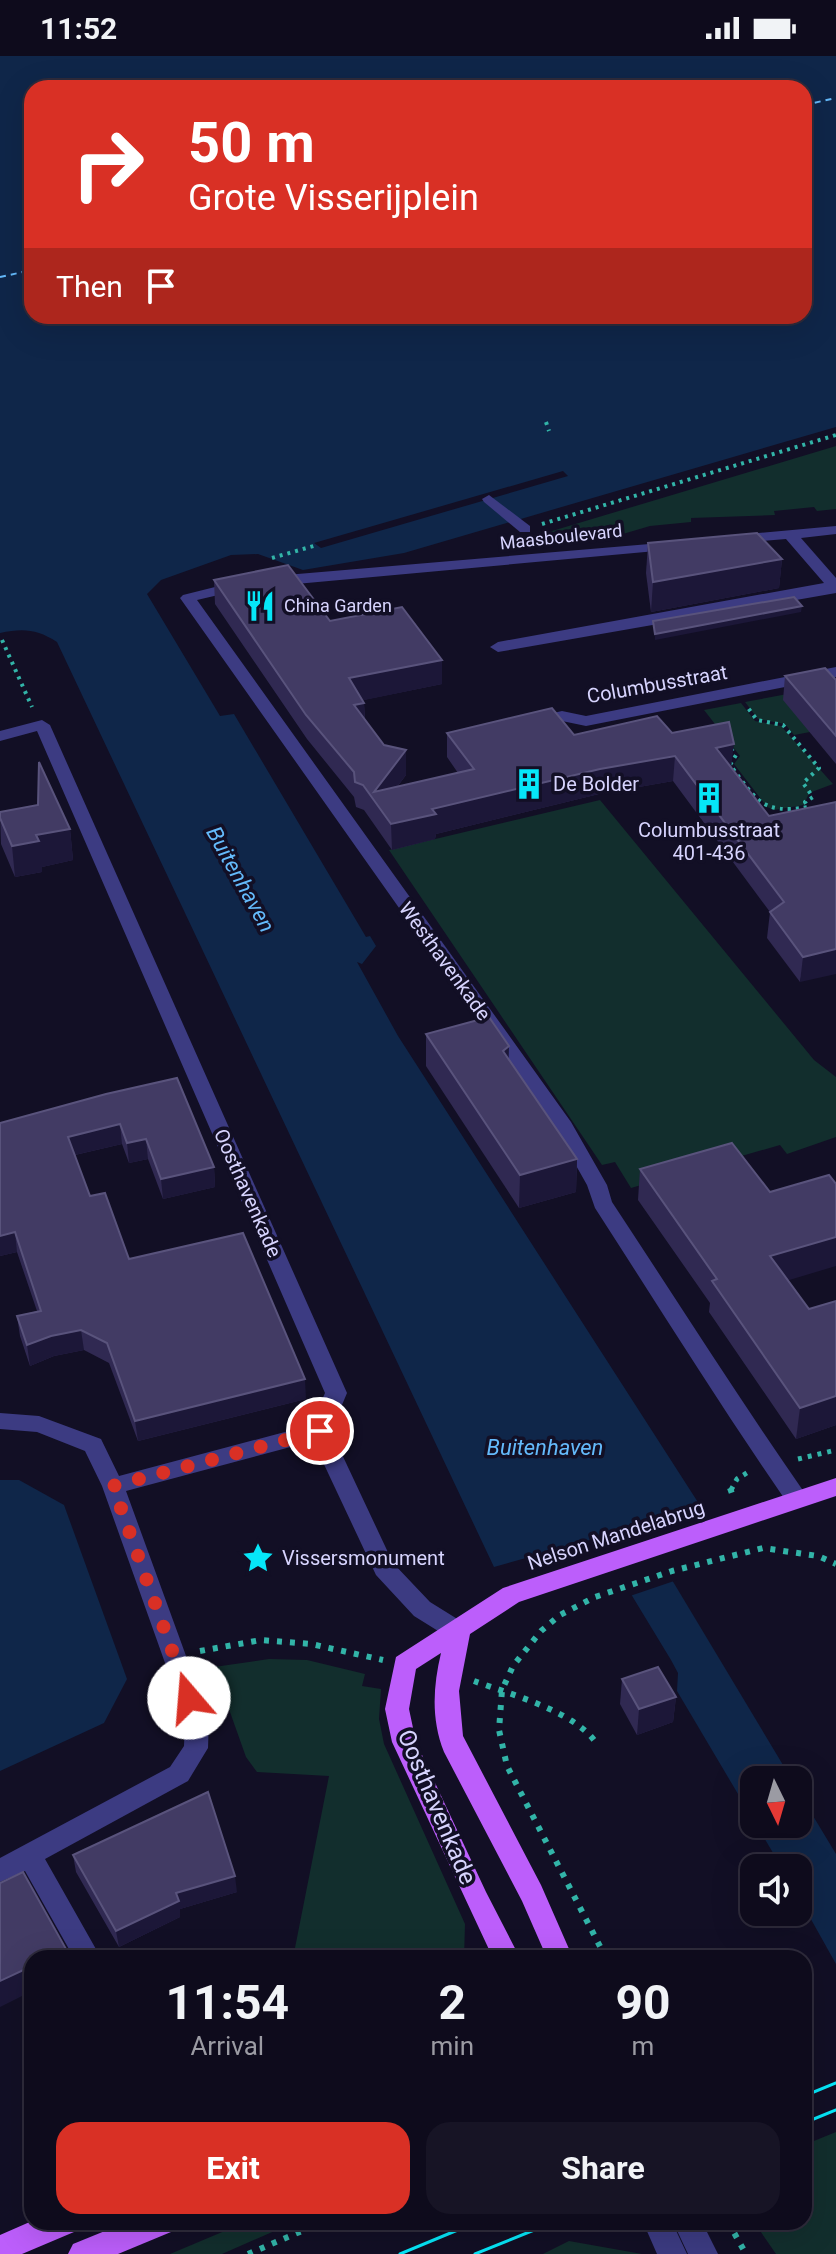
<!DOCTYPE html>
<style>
:root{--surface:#0e0b1c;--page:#171425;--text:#f1f3f6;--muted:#9b9ba3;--line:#2e2b3b;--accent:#d93025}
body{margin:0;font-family:Roboto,sans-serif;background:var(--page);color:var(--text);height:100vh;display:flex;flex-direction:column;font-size:30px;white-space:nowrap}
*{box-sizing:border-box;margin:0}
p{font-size:26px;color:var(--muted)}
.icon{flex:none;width:44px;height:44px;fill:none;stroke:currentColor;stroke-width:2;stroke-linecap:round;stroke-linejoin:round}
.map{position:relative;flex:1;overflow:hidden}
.details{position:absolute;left:24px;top:1894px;width:788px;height:280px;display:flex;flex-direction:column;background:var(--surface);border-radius:24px;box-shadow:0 8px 32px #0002,0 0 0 2px var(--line)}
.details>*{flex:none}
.guide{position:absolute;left:24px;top:24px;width:788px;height:244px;border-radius:24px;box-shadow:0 8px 32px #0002,0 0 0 2px var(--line);background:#d93025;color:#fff;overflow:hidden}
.needle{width:52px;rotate:175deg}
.tools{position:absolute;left:740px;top:1710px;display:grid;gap:16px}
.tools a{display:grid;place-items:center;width:72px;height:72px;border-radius:16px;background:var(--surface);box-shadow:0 8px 32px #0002,0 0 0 2px var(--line);font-size:40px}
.pin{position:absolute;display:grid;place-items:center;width:68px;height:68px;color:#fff;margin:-34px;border:4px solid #fff;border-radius:50%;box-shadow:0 2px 8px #0007}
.me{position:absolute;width:88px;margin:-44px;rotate:342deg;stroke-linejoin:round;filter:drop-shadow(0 0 6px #0008)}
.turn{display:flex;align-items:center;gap:28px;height:168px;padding:0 32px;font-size:36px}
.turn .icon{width:104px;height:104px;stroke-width:2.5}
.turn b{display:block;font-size:56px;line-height:68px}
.then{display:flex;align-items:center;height:76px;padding:0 32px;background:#0003;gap:16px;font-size:30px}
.eta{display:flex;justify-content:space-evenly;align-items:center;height:136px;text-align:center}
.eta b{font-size:48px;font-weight:700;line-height:56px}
.primary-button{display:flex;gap:16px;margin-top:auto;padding:16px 32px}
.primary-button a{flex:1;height:92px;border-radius:24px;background:var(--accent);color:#fff;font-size:32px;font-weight:700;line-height:92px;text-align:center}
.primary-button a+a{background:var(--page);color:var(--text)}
.status{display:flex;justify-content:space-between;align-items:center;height:56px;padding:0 40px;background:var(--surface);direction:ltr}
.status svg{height:22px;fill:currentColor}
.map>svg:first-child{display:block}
.green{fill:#122e2d}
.water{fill:#0f2649;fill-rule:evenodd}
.pier{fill:#120f25}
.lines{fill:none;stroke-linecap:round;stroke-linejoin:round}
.ferry{stroke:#64bafb;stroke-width:2;stroke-dasharray:6 5;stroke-linecap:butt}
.path-far2{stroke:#32b4a8;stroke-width:4;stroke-dasharray:3 5;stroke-linecap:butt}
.path-far1{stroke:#32b4a8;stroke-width:5;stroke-dasharray:4 6;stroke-linecap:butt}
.path{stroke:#32b4a8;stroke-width:6;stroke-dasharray:5 8;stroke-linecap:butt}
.minor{fill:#3c3b82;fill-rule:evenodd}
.major{fill:#bc5efb;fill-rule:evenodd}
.tram{stroke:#06e6f8;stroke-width:3}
.wall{fill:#302952}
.shaded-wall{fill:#1c1738}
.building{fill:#423b64;stroke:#59537c;stroke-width:2}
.route{stroke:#d93025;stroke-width:14;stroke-dasharray:0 25.2}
.labels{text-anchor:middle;stroke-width:7;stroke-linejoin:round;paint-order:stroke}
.far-street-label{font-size:18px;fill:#d7d4fe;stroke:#120f25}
.far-poi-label{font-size:18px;fill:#d7d4fe;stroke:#120f25;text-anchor:start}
.street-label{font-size:20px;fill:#d7d4fe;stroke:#120f25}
.poi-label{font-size:20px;fill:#d7d4fe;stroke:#120f25;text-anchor:start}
.water-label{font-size:22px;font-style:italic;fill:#64bafb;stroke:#120f25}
.near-street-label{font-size:24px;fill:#d7d4fe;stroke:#120f25}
</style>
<div class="status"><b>11:52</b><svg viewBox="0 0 49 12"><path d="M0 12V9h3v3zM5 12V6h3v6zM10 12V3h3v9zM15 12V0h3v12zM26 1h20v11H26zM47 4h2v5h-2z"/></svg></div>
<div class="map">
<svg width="836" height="2198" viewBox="0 0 836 2198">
<rect width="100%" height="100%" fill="#120f25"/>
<g class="green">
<polygon points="836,390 836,453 817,455 814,451 774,455 775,459 691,462 691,466 650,470 616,480 553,486 552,482 538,476 552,475"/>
<polygon points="798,636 810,676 794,679 785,668 758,663 745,646"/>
<polygon points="741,647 755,665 781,670 833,728 809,737 804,749 774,754 767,751 734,708 740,700 704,654"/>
<polygon points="600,744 814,1004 836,1021 836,1081 787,1098 780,1089 631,1132 615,1106 602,1109 389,794"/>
<polygon points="269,1603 307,1604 365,1618 362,1630 381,1633 379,1663 384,1688 465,1868 464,1902 293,1902 329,1720 257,1716 246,1701 214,1611"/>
<polygon points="836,2076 836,2198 776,2198 754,2166 804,2166 804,2089"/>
<polygon points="246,2166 295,2166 222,2198 170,2198"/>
<polygon points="569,2185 642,2198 543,2198"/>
</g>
<g class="water">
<path d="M0 0H836V371L404 497 303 514 258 498 231 499 161 524 147 538 220 660 234 658 366 881 370 880 376 890 362 908 357 906 398 980 701 1451 639 1469 792 1724H754V1765L677 1635 678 1617 671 1604 597 1482 494 1511 57 586C37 573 23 572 0 577ZM32 32H804V260H32Z"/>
<polygon points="0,1424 19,1424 64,1449 127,1623 104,1667 0,1715"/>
<polygon points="798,1735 836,1798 836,1908 798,1840 798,1812 782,1812 756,1768 798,1768"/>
</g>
<g class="pier">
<polygon points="563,415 568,420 321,492 314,487"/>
<polygon points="643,1467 677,1524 630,1540 596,1483"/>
</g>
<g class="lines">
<g class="ferry">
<polyline points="804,49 836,42"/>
<polyline points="0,221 32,214"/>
</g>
<g class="path-far2">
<polyline points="546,366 549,375"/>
<polyline points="542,468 836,379"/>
<polyline points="272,502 317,489"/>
<polyline points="2,584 32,651"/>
<path d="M731 693 736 699 730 709C756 743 761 759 808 751L805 746 813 741 803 727 819 712 783 669 757 664 748 652"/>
</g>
<g class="path-far1">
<polyline points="798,1403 836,1394"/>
<polyline points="731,1434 737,1423 750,1415"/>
</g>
<g class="path">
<polyline points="730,1432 734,1443"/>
<polyline points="200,1595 261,1584 311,1588 383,1604"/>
<path d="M474 1625C509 1638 579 1656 598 1690"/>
<polyline points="606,1902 507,1710 499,1674 502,1634 513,1610 541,1575 560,1559 595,1541 672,1515 763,1492 818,1500 836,1508"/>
<polyline points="728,2166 746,2198"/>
<polyline points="248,2198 323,2166"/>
</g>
<g class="minor">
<polygon points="489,439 530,470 530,476 520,476 484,446 482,443"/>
<polygon points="836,470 836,478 801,482 836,522 836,537 498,596 490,591 498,586 824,527 786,483 736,487 729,483 736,479"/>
<polygon points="673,486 680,490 678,493 274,530 266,525 274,520"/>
<path d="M239 525 247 530 244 533 197 544 571 1066 607 1129 612 1146C676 1243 738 1341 804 1436L807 1442 804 1448 796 1451 788 1448C721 1351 659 1251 595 1152L587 1129 556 1074 180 542 183 539Z"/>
<polygon points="836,611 836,621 586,670 562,665 534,671 526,666 528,663 562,655 586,660"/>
<polygon points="42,664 50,669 347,1337 331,1375 393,1507 430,1546 467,1569 471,1576 467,1583 459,1586 451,1583 414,1560 376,1519 313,1385 126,1435 209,1663 208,1692 188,1725 45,1803 101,1902 74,1902 25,1815 0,1826 0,1802 170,1711 184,1690 185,1663 102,1430 85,1395 37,1376 0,1373 0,1357 39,1360 101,1383 119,1420 311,1369 325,1337 37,675 0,685 0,675"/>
<polygon points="643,2166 672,2166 687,2198 657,2198"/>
<polygon points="673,2166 702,2166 718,2198 688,2198"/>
</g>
<g class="major">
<path d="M836 1422V1440L519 1546 470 1578 459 1635 463 1680 541 1829 573 1902H547L522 1845 444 1696C431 1663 433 1631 441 1597L416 1613 409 1653 416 1686 486 1836 520 1902H493L392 1686 385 1653 396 1601 503 1532Z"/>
<polygon points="32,2165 32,2166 78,2166 74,2176 22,2198 0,2198 0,2179"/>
<polygon points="127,2166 175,2166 171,2176 118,2198 68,2198 73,2188"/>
</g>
<g class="tram">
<polyline points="804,2040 836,2027"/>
<polyline points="804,2067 836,2054"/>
<polyline points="400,2198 477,2166"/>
<polyline points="475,2198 554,2166"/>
</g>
</g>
<g class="wall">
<polygon points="648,487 782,503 779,532 651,556 646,517"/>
<polygon points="214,524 330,565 442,628 363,644 364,647 365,664 384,689 406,694 406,719 397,731 458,717 447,701 447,677 574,679 672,677 731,712 769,760 836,746 800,926 767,882 770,856 673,725 599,738 436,778 435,783 392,794 364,754 356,751 354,741 307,683 215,548"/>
<polygon points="785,620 836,624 836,708 783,644"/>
<polygon points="0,756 70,773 73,804 42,811 42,816 15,821 1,788"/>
<polygon points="426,978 509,1004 577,1103 576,1136 519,1152 426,1010"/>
<polygon points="106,1038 214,1111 215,1131 163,1143 148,1103 129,1107 122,1088 75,1099 90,1140 129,1203 306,1343 138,1385 109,1307 84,1294 54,1300 30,1310 20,1280 17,1260 37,1255 17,1196 0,1200 0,1067"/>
<polygon points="640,1113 788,1224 809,1253 836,1245 836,1369 796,1383 709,1256 710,1247 638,1144"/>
<polygon points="622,1623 676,1641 673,1666 637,1679 620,1648"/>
<polygon points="73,1799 237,1836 180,1853 180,1861 119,1891 76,1816"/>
</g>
<g class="shaded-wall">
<polygon points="782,503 779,532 651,556 653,526"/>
<polygon points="802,550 801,556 655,584 655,578"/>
<polygon points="442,604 442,628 350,647 349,622"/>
<polygon points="364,647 365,671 354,649"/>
<polygon points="734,688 731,713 716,692"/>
<polygon points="406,694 406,719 380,753 374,736"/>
<polygon points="675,700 673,725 599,738 436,778 435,783 392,794 391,768 432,753 600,713"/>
<polygon points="70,773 73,804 42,811 42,816 15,821 12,790 36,779"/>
<polygon points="836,893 836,918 800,926 803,901"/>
<polygon points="509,990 508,1023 503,995"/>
<polygon points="120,1068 122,1088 70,1100 68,1081"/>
<polygon points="146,1083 148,1103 129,1107 127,1087"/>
<polygon points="577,1103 576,1136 519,1152 520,1119"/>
<polygon points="214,1111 215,1131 163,1143 161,1123"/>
<polygon points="15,1176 17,1196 0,1200 0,1180"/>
<polygon points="836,1181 836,1210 766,1231 770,1200"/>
<polygon points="81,1274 84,1294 54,1300 30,1310 27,1289 51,1280"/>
<polygon points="305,1323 306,1343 138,1385 135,1365"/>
<polygon points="836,1340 836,1369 796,1383 800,1352"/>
<polygon points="676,1641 673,1666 637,1679 639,1653"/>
<polygon points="235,1820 237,1836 180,1853 180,1861 119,1891 116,1875 176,1837"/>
<polygon points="66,1893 68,1902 48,1902"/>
<polygon points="32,1910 32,1935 0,1951 0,1925"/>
</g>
<g class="building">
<polygon points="757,477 782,503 653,526 648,487"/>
<polygon points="288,509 330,565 402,551 442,604 349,622 364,647 354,649 384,689 406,694 374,736 474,713 447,677 552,652 574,679 657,660 672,677 729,666 734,688 716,692 769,760 836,746 836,893 803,901 770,856 784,846 675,700 600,713 432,753 436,758 391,768 363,729 355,726 354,716 306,659 214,524"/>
<polygon points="794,541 802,550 655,578 653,565"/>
<polygon points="825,612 836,624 836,680 785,620"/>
<polygon points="39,706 70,773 36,779 39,785 12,790 0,762 0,756 38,749"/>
<polygon points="489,961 509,990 503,995 577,1103 520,1119 426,978"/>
<polygon points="177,1022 214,1111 161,1123 146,1083 127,1087 120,1068 68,1081 90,1140 105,1137 129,1203 243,1177 305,1323 135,1365 107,1287 81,1274 51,1280 27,1289 17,1260 41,1255 15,1176 0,1180 0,1067 106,1038"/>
<polygon points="732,1087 770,1136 829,1119 836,1128 836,1181 770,1200 809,1253 836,1245 836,1340 800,1352 712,1225 717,1223 640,1113"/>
<polygon points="658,1611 676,1641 639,1653 622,1623"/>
<polygon points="208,1736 235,1820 176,1837 179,1845 116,1875 73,1799"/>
<polygon points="23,1816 66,1893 48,1902 32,1902 32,1910 0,1925 0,1827"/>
</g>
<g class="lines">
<polyline class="route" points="189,1642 113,1430 320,1375"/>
</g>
<defs>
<symbol id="restaurant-bare" viewBox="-9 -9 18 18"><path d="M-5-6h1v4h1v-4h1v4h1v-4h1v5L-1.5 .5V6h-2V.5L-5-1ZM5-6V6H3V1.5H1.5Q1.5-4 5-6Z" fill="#06e6f8" stroke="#120f25" stroke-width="2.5" paint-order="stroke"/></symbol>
<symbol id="building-bare" viewBox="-9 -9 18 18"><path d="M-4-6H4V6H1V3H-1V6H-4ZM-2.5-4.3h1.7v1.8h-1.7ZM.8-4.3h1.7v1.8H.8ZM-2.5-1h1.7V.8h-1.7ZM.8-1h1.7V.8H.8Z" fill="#06e6f8" stroke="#120f25" stroke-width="2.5" paint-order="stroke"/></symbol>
<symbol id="sight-bare" viewBox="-9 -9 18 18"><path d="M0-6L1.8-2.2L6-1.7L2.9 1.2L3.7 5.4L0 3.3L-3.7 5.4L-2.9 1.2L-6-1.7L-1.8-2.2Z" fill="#06e6f8" stroke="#120f25" stroke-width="2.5" paint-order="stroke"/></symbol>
</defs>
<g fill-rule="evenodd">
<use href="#restaurant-bare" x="238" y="528" width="44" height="44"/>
<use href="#building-bare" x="507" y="706" width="44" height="44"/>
<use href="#building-bare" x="687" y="720" width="44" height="44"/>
<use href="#sight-bare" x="236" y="1480" width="44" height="44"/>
</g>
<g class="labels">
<g class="far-street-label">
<text transform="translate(561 481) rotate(-6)" y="6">Maasboulevard</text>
</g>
<g class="far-poi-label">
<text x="284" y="556">China Garden</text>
</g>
<g class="street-label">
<text transform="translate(657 628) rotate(-10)" y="7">Columbusstraat</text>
<text transform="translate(445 905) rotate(54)" y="7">Westhavenkade</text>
<text transform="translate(248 1137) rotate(66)" y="7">Oosthavenkade</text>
<text transform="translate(616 1479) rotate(-18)" y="7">Nelson Mandelabrug</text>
</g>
<g class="poi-label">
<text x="553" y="735">De Bolder</text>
<text x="709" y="781" text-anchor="middle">Columbusstraat<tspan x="709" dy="23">401-436</tspan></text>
<text x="282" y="1509">Vissersmonument</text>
</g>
<g class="water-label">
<text transform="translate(241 823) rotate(61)" y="8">Buitenhaven</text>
<text x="545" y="1399">Buitenhaven</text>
</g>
<g class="near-street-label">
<text transform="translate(437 1751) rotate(67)" y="8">Oosthavenkade</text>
</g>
</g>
</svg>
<div class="tools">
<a><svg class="needle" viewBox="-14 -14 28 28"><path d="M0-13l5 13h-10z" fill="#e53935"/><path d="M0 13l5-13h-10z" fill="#9b9ba3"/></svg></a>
<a><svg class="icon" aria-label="sound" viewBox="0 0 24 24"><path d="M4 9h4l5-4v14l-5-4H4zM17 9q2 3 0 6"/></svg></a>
</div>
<div class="pin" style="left:320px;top:1375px;background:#d93025"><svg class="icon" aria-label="arrive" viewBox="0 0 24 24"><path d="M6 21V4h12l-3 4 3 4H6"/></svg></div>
<svg class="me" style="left:189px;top:1642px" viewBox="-20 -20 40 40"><circle r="19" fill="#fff"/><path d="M0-13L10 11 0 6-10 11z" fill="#d93025"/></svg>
<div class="guide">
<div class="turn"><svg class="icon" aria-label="right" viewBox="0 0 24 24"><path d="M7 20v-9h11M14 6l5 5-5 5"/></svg><div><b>50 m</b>Grote Visserijplein</div></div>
<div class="then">Then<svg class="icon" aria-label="arrive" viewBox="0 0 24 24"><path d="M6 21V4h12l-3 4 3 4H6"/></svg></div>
</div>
<section class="details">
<div class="eta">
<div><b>11:54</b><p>Arrival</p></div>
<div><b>2</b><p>min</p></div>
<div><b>90</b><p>m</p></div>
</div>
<div class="primary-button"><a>Exit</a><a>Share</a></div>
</section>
</div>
